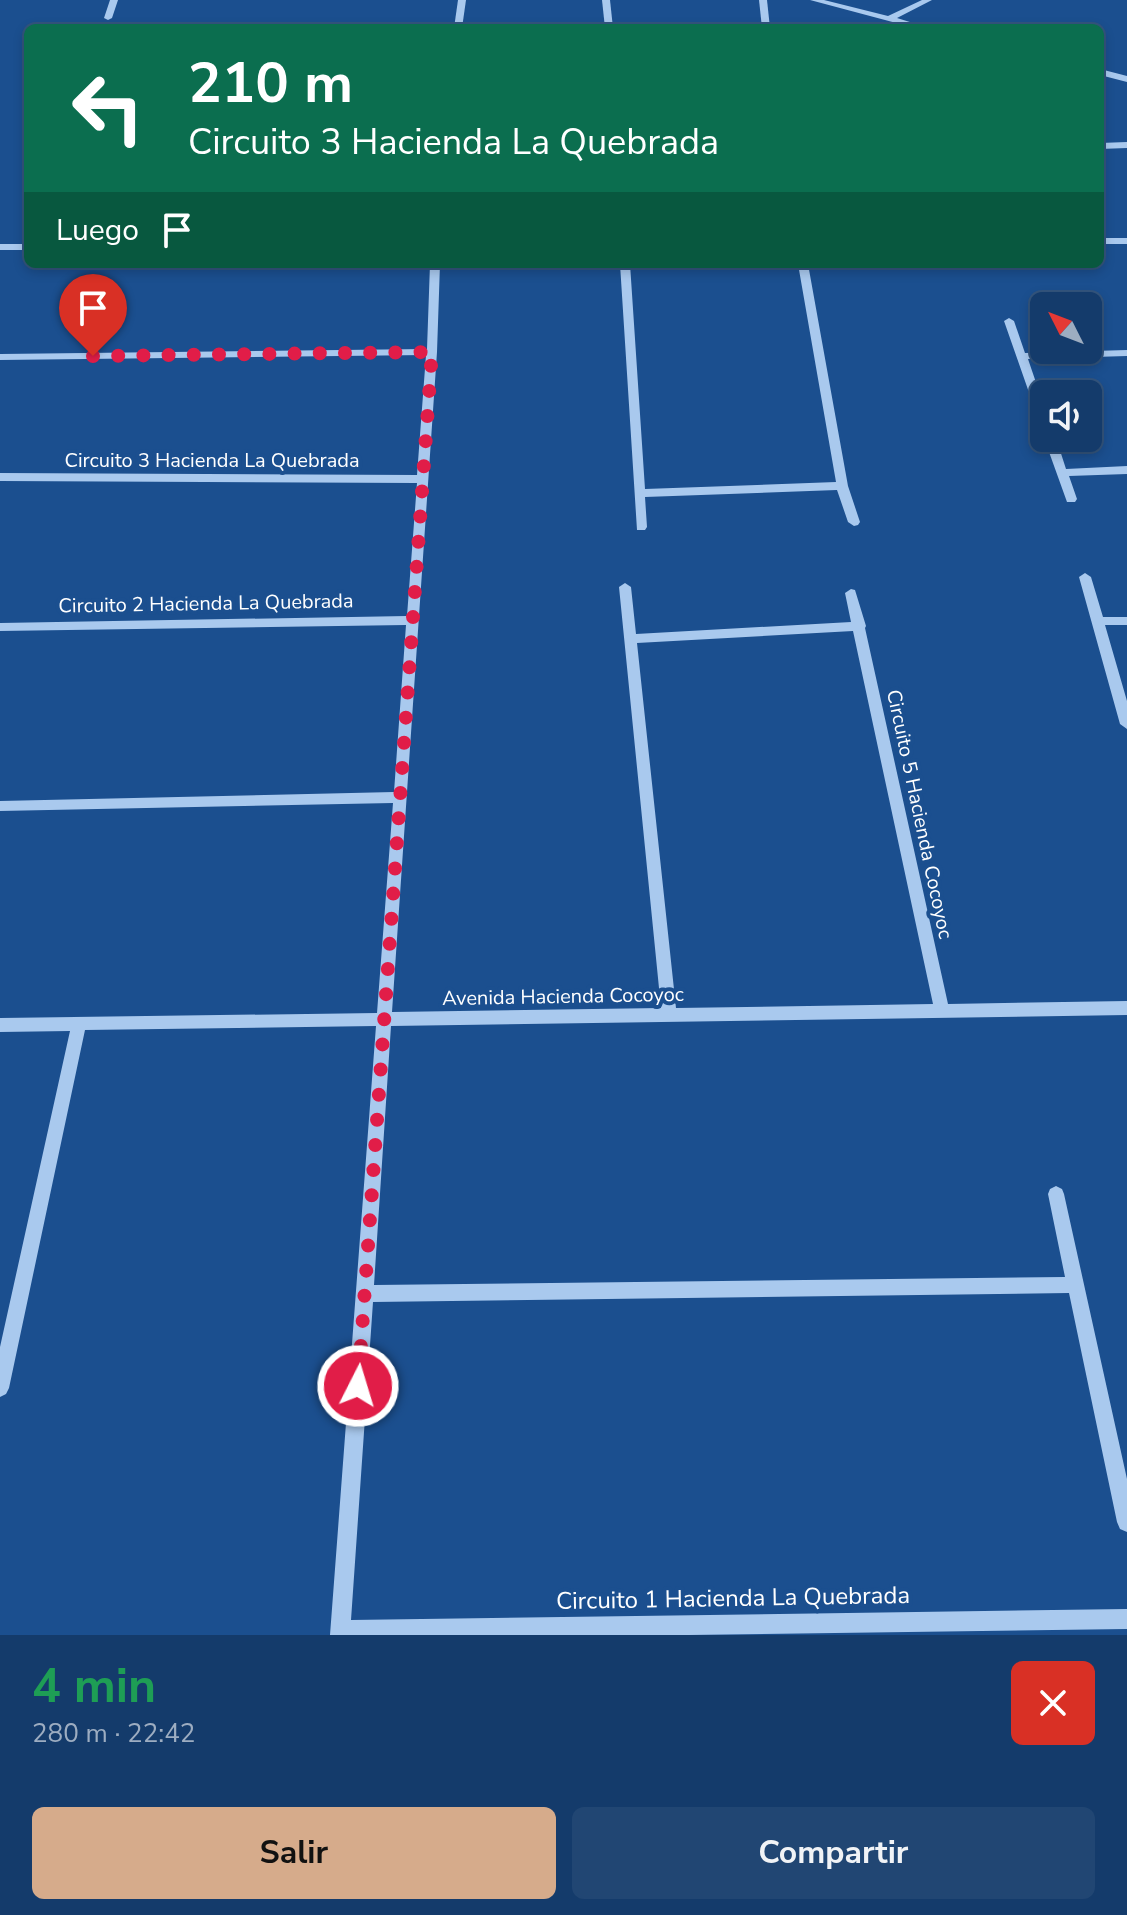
<!DOCTYPE html>
<html lang="es">
<meta charset="utf-8">
<style>
:root{--surface:#143b6b;--page:#214673;--text:#f1f3f6;--muted:#9dadc1;--line:#33557e;--accent:#d6ab8b}
body{margin:0;font-family:"Nunito Sans",sans-serif;background:var(--page);color:var(--text);height:100vh;display:flex;flex-direction:column;font-size:30px;white-space:nowrap}
*{box-sizing:border-box;margin:0}
p{font-size:26px;color:var(--muted)}
.icon{flex:none;width:44px;height:44px;fill:none;stroke:currentColor;stroke-width:2;stroke-linecap:round;stroke-linejoin:round}
.map{position:relative;height:1635px;overflow:hidden}
.panel{display:flex;flex-direction:column;background:var(--surface);flex:1}
.panel>*{flex:none}
.hud{position:absolute;left:24px;top:24px;width:1080px;height:244px;border-radius:12px;box-shadow:0 4px 12px #0003,0 0 0 2px var(--line);background:#0b6e4f;color:#fff;overflow:hidden}
.needle{width:52px;rotate:312deg}
.fabs{position:absolute;left:1030px;top:292px;display:grid;gap:16px}
.fabs a{display:grid;place-items:center;width:72px;height:72px;border-radius:12px;background:var(--surface);box-shadow:0 4px 12px #0003,0 0 0 2px var(--line);font-size:40px}
.pin{position:absolute;display:grid;place-items:center;width:68px;height:68px;color:#fff;margin:-82px -34px;border-radius:50% 50% 50% 0;rotate:-45deg;box-shadow:0 0 8px #0007}
.pin .icon{rotate:45deg}
.me{position:absolute;width:88px;margin:-44px;rotate:5deg;stroke-linejoin:round;filter:drop-shadow(0 0 6px #0008)}
.turn{display:flex;align-items:center;gap:28px;height:168px;padding:0 32px;font-size:36px}
.turn .icon{width:104px;height:104px;stroke-width:2.5}
.turn b{display:block;font-size:56px;line-height:68px}
.then{display:flex;align-items:center;height:76px;padding:0 32px;background:#0003;gap:16px;font-size:30px}
.round{display:grid;place-items:center;flex:none;width:84px;height:84px;border-radius:12px;background:var(--page)}
.summary{display:flex;align-items:center;justify-content:space-between;height:136px;padding:0 32px}
h1{font-size:48px;font-weight:700;line-height:60px;color:#1e9e55}
.action{display:flex;gap:16px;margin-top:auto;padding:16px 32px}
.action a{flex:1;height:92px;border-radius:12px;background:var(--accent);color:#111;font-size:32px;font-weight:700;line-height:92px;text-align:center}
.action a+a{background:var(--page);color:var(--text)}
.map>svg:first-child{display:block}
.lines{fill:none;stroke-linecap:round;stroke-linejoin:round}
.minor{fill:#a9c9ee;fill-rule:evenodd}
.route{stroke:#e11d48;stroke-width:14;stroke-dasharray:0 25.2}
.labels{text-anchor:middle;stroke-width:8;stroke-linejoin:round;paint-order:stroke}
.street-label{font-size:20px;fill:#fff;stroke:#1b4f8f}
.near-street-label{font-size:24px;fill:#fff;stroke:#1b4f8f}
</style>
<div class="map">
<svg width="1127" height="1635" viewBox="0 0 1127 1635">
<rect width="100%" height="100%" fill="#1b4f8f"/>
<g class="lines">
<g class="minor">
<polygon points="110,0 118,0 112,18 108,20 104,18"/>
<polygon points="458,0 466,0 462,28 454,28"/>
<polygon points="602,0 610,0 613,28 605,28"/>
<polygon points="759,0 767,0 770,28 762,28"/>
<polygon points="810,0 824,0 888,16 922,0 932,0 897,18 929,28 915,28"/>
<polygon points="1100,69 1127,76 1127,82 1100,75"/>
<polygon points="1127,142 1127,148 1100,149 1100,143"/>
<rect x="1100" y="238" width="27" height="6"/>
<rect x="0" y="244" width="28" height="6"/>
<path d="M430 264H440L437 352 392 1012 661 1008 619 587 625 583 631 587 636 634 851 622 845 593 851 589 855 590 866 626 865 628 948 1004 1127 1001V1015L391 1026 374 1285 1065 1277 1048 1194 1050 1189 1056 1186 1062 1189 1064 1194 1127 1479V1532L1120 1529 1117 1522 1069 1293 373 1302 351 1620 1127 1609V1629L689 1635H330L376 1026 85 1030 9 1388 6 1394 0 1397V1347L70 1031 0 1032V1018L377 1013 393 803 0 811V801L394 792 406 625 0 631V623L407 616 417 483 0 481V473L417 475 426 355 0 360V354L427 349ZM853 631 933 1004 676 1008 637 643Z"/>
<polygon points="620,264 630,264 645,489 836,482 798,264 808,264 848,486 860,522 858,525 854,526 848,522 837,490 645,497 647,527 645,530 637,530"/>
<polygon points="1009,318 1014,321 1025,353 1127,350 1127,356 1028,359 1044,406 1044,425 1040,424 1004,321"/>
<polygon points="1044,438 1056,438 1066,469 1127,466 1127,474 1069,476 1077,499 1075,502 1067,502"/>
<polygon points="1085,573 1091,577 1103,617 1127,617 1127,625 1105,625 1127,701 1127,729 1120,724 1079,577"/>
</g>
</g>
<g class="lines">
<polyline class="route" points="93,356 432,352 358,1386"/>
</g>
<g class="labels">
<g class="street-label">
<text x="212" y="467">Circuito 3 Hacienda La Quebrada</text>
<text transform="translate(206 603) rotate(-1)" y="7">Circuito 2 Hacienda La Quebrada</text>
<text transform="translate(920 814) rotate(78)" y="7">Circuito 5 Hacienda Cocoyoc</text>
<text transform="translate(563 996) rotate(-1)" y="7">Avenida Hacienda Cocoyoc</text>
</g>
<g class="near-street-label">
<text transform="translate(733 1598) rotate(-1)" y="8">Circuito 1 Hacienda La Quebrada</text>
</g>
</g>
</svg>
<div class="fabs">
<a><svg class="needle" viewBox="-14 -14 28 28"><path d="M0-13l5 13h-10z" fill="#e53935"/><path d="M0 13l5-13h-10z" fill="#9dadc1"/></svg></a>
<a><svg class="icon" aria-label="sound" viewBox="0 0 24 24"><path d="M4 9h4l5-4v14l-5-4H4zM17 9q2 3 0 6"/></svg></a>
</div>
<div class="pin" style="left:93px;top:356px;background:#d93025"><svg class="icon" aria-label="arrive" viewBox="0 0 24 24"><path d="M6 21V4h12l-3 4 3 4H6"/></svg></div>
<svg class="me" style="left:358px;top:1386px" viewBox="-20 -20 40 40"><circle r="17" fill="#e11d48" stroke="#fff" stroke-width="3"/><path d="M0-11L8 9 0 5-8 9z" fill="#fff"/></svg>
<div class="hud">
<div class="turn"><svg class="icon" aria-label="left" viewBox="0 0 24 24"><path d="M17 20v-9H6M10 6l-5 5 5 5"/></svg><div><b>210 m</b>Circuito 3 Hacienda La Quebrada</div></div>
<div class="then">Luego<svg class="icon" aria-label="arrive" viewBox="0 0 24 24"><path d="M6 21V4h12l-3 4 3 4H6"/></svg></div>
</div>
</div>
<section class="panel">
<div class="summary"><div><h1>4 min</h1><p>280 m · 22:42</p></div><a class="round" style="background:#d93025;color:#fff"><svg class="icon" aria-label="close" viewBox="0 0 24 24"><path d="M6 6l12 12M18 6L6 18"/></svg></a></div>
<div class="action"><a>Salir</a><a>Compartir</a></div>
</section>
